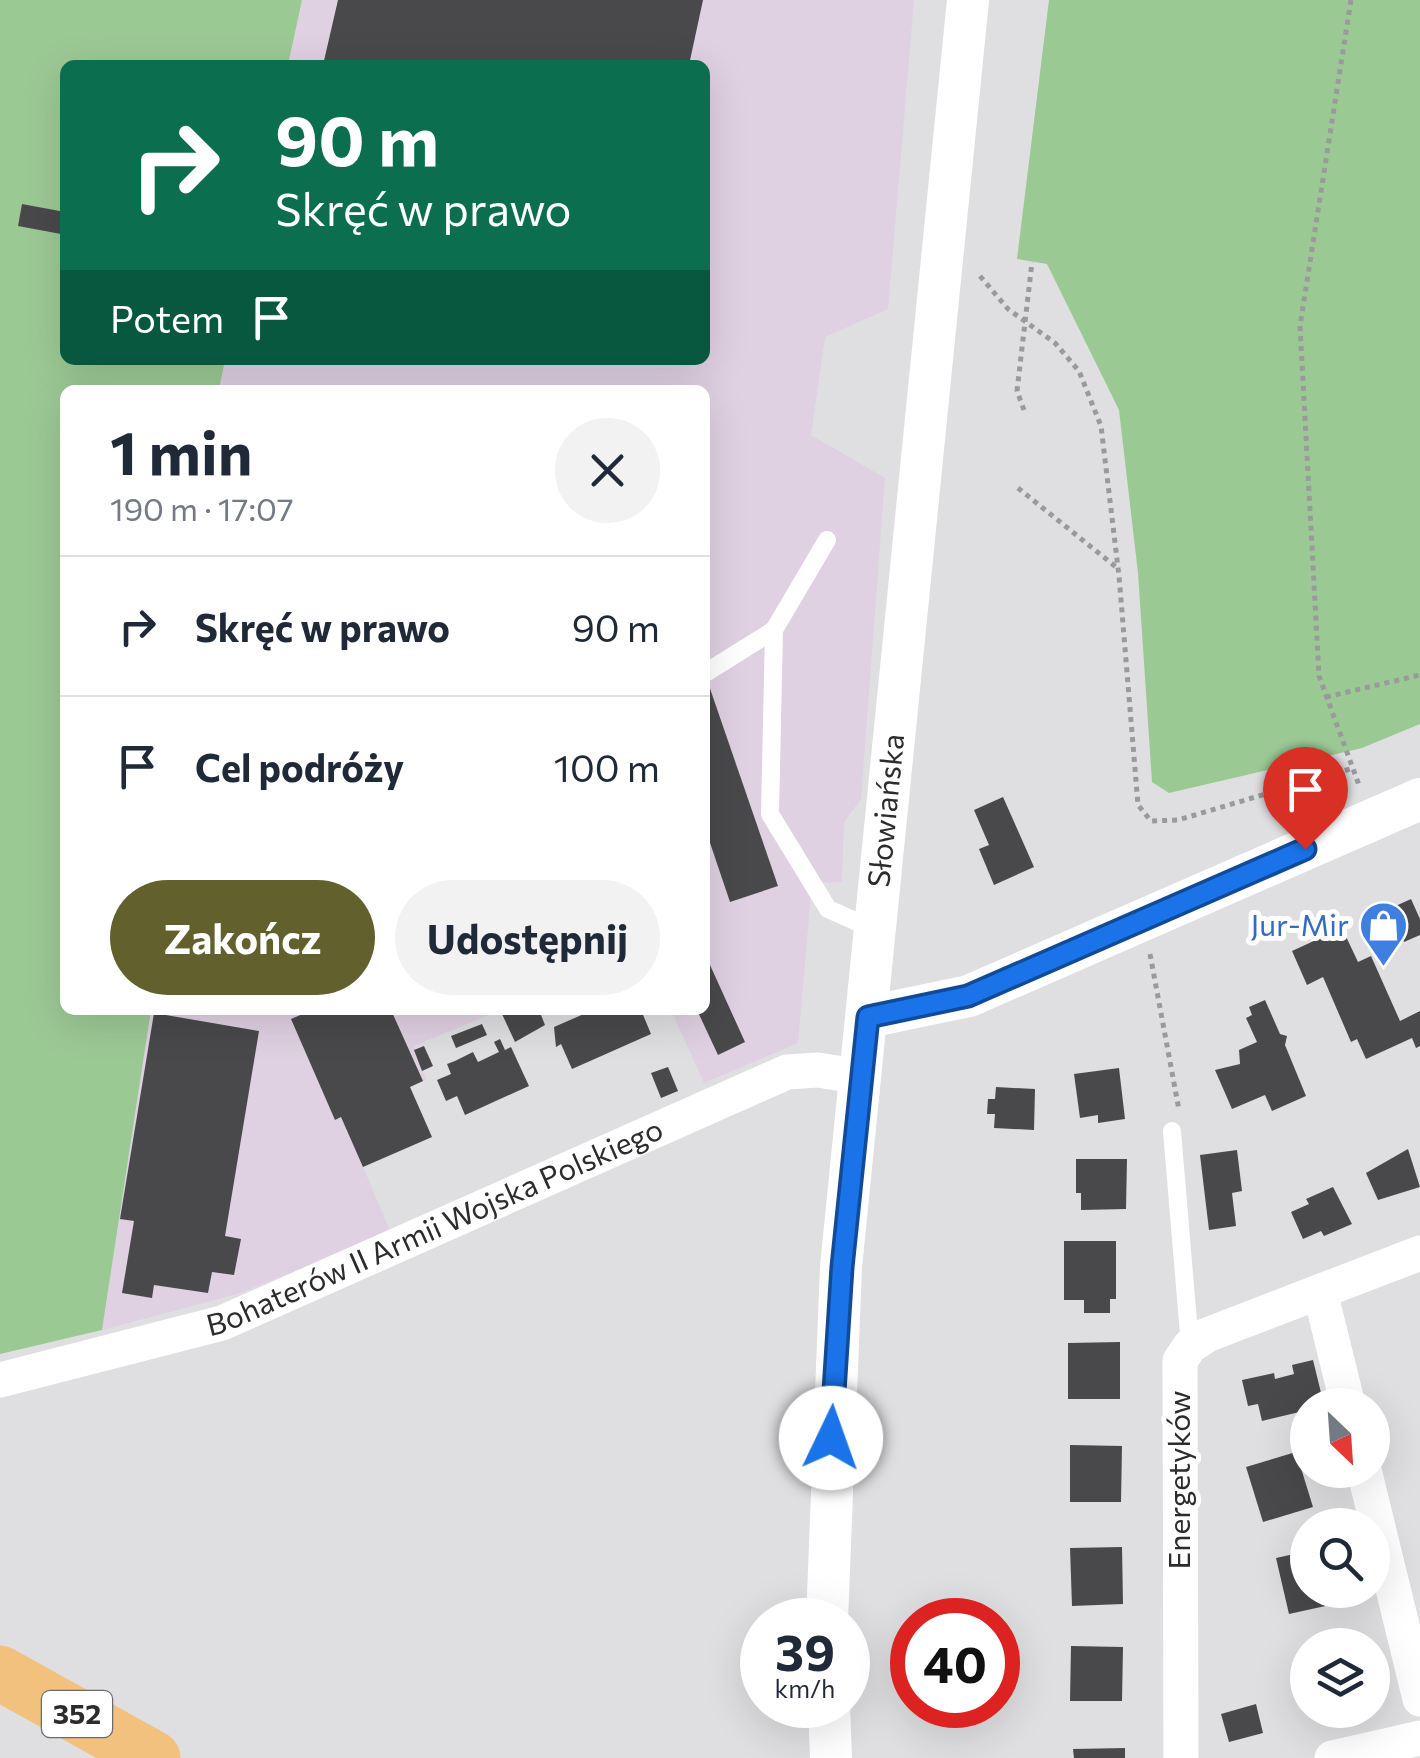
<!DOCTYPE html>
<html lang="pl">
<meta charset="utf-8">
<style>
:root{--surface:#fff;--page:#f2f2f3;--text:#1f2937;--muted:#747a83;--line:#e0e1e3;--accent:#62602c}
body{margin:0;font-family:Commissioner,sans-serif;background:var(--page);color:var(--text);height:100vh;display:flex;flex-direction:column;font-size:38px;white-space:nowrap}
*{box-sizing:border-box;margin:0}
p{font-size:32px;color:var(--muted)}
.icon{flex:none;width:55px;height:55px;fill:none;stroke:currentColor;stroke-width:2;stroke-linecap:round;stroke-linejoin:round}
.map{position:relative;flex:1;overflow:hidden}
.drawer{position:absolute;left:60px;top:385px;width:650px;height:630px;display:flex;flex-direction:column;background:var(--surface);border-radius:15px;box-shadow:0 10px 40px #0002}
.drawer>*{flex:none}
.top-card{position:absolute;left:60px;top:60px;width:650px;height:305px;border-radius:15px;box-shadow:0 10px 40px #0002;background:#0b6e4f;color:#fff;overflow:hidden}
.needle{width:65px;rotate:155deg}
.fabs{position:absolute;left:1290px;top:1388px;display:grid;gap:20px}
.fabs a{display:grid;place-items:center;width:100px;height:100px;border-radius:50%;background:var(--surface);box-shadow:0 10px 40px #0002;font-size:50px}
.speed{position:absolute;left:740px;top:1598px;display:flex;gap:20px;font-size:50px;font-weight:700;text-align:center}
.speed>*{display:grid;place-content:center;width:130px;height:130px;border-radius:50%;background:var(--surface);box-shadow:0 10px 40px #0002;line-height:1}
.speed small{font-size:25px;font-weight:400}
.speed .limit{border:15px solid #d22;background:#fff;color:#111}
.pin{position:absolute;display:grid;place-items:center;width:85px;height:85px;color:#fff;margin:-102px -42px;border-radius:50% 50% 50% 0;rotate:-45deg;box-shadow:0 0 10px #0007}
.pin .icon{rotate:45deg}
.me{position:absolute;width:110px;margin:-55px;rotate:3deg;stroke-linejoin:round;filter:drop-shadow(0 0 8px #0008)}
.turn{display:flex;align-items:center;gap:35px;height:210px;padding:0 50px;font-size:45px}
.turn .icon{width:130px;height:130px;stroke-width:2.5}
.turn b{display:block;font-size:70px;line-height:85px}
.then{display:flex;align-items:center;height:95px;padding:0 50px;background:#0003;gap:20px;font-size:38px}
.round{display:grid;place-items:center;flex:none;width:105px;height:105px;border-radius:52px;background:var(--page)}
.summary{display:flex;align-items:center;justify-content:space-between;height:170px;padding:0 50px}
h1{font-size:60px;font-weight:700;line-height:75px}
.button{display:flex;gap:20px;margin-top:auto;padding:20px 50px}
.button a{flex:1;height:115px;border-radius:60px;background:var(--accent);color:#fff;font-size:40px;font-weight:700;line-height:115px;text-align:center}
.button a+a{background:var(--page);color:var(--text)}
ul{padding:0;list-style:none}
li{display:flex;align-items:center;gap:30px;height:140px;padding:0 50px;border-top:2px solid var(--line)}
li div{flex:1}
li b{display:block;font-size:38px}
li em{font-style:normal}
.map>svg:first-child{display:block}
.commercial{fill:#dfd0e2}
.green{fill:#9bc994}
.building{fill:#49494c}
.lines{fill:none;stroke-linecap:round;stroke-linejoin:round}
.path{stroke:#9a9a9c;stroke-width:5;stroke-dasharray:5 5;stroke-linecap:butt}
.service{stroke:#fff;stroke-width:18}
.minor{stroke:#fff;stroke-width:35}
.tertiary{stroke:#fff;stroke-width:42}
.primary{stroke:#f2c17e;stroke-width:55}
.route-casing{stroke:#114b97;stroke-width:25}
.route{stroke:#1a73e8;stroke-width:18}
.labels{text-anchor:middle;stroke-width:10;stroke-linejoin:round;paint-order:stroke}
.shield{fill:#fff;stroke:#6b6b6c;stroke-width:2.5}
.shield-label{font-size:28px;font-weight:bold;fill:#2c2c2d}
.street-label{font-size:30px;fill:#2c2c2d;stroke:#fff}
.shop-label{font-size:30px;fill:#366cbe;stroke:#fff;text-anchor:end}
</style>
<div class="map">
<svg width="1420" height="1758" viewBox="0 0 1420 1758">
<rect width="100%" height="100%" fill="#dfdfe2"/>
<g class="commercial">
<polygon points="302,0 914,0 888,309 825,337 811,435 885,478 861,799 844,822 842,882 812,883 798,1043 704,1083 671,1010 705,1010 705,390 219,390 225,360 705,360 705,65 288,65"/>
<polygon points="151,1010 501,1010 414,1046 426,1080 342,1117 391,1233 237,1294 102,1330"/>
</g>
<g class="green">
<polygon points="0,0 302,0 288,65 65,65 65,360 225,360 219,390 65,390 65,1010 151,1010 102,1330 0,1354"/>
<polygon points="1049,0 1420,0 1420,724 1362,748 1169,793 1152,782 1138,573 1119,410 1047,264 1017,259"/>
</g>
<g class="building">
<polygon points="338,0 703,0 689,65 323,65"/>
<polygon points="22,204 65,212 61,234 18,226"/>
<polygon points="705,674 778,886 730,902 705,828"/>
<polygon points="1003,797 1034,867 994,885 979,849 989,845 974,810"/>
<polygon points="1411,899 1420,919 1420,935 1404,942 1389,909"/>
<polygon points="1342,928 1358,962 1371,956 1400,1021 1420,1011 1420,1046 1416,1048 1412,1038 1366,1059 1357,1039 1351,1042 1323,977 1307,985 1292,951"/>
<polygon points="705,954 745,1042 718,1055 697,1010 705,1010"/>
<polygon points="1265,1000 1280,1034 1287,1036 1285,1045 1306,1096 1272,1111 1265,1095 1232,1109 1215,1070 1240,1064 1239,1050 1257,1042 1246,1018 1252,1015 1249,1007"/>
<polygon points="312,1010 391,1010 423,1081 410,1087 432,1137 363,1167 341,1117 335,1120 291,1019"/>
<polygon points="510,1010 539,1010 545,1025 515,1042 502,1014"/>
<polygon points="593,1010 641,1010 651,1034 572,1069 561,1044 556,1047 554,1027"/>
<polygon points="154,1013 259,1031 225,1236 241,1239 234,1275 212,1272 208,1293 154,1285 152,1298 122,1293 134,1221 120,1219"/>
<polygon points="482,1024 487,1035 456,1048 451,1036"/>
<polygon points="500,1039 505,1050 511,1047 529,1086 465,1115 457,1096 446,1101 437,1080 451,1074 447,1064 455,1061 473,1052 478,1062 499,1052 494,1042"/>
<polygon points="424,1046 433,1066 422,1071 414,1050"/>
<polygon points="668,1067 678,1091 661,1098 651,1073"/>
<polygon points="1119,1068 1125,1119 1098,1123 1098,1115 1080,1118 1074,1074"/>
<polygon points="996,1087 1035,1089 1034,1130 994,1128 995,1114 987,1114 988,1099 995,1099"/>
<polygon points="1408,1149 1420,1187 1378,1200 1366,1173"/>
<polygon points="1237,1150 1242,1191 1232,1193 1236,1226 1209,1230 1200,1155"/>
<polygon points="1076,1159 1127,1159 1126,1209 1081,1210 1081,1193 1076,1193"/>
<polygon points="1333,1187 1352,1224 1324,1236 1321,1231 1303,1239 1291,1212 1309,1204 1306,1199"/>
<polygon points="1064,1241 1116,1241 1116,1299 1110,1299 1110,1313 1084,1313 1084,1300 1064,1300"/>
<polygon points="1120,1342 1120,1399 1068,1399 1068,1343"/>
<polygon points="1313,1360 1324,1405 1308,1405 1308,1410 1262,1421 1258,1404 1248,1406 1242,1380 1274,1373 1275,1379 1294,1374 1292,1365"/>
<polygon points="1070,1445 1122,1446 1121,1502 1070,1502"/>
<polygon points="1296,1452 1313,1507 1263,1522 1246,1467"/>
<polygon points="1122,1547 1123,1604 1072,1606 1070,1548"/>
<polygon points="1308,1551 1308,1590 1337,1590 1339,1603 1289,1614 1276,1558"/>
<polygon points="1071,1646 1123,1647 1122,1701 1070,1701"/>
<polygon points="1256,1704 1263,1733 1229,1742 1221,1714"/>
<polygon points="1125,1748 1125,1758 1074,1758 1073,1749"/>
</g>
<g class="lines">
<g class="path">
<polyline points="1351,0 1300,326 1319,676 1359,785"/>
<polyline points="980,276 1008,309 1055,343 1079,371 1101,426 1119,576 1138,805 1151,821 1178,820 1350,769"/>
<polyline points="1024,410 1017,391 1032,262"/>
<polyline points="1018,488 1116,567"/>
<polyline points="1326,697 1420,675"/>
<polyline points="1150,954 1179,1110"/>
</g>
<g class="service">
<polyline points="827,540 774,630 770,814 828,909 873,929"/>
<polyline points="707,672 774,630"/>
<polyline points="1172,1131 1190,1346"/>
</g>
<g class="minor">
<polyline points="1320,1292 1348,1405"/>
<path id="s1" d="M0 1380 222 1323 787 1072 818 1070 862 1077"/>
<polyline points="1364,1470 1420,1699"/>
<polyline points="1181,1758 1180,1361 1190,1346 1207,1335 1420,1253"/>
<polyline points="1332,1758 1420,1738"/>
</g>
<g class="tertiary">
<polyline points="868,1017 969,996 1420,799"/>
<path id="s2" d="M827 1620 841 1267 968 0"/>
<polyline points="829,1705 831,1758"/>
</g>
<polyline class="primary" points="0,1673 153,1758"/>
</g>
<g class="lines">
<defs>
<polyline id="route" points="831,1438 842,1267 868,1017 968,996 1305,849"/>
</defs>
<use href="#route" class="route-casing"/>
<use href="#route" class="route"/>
</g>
<defs>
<symbol id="shop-pin" viewBox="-11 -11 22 30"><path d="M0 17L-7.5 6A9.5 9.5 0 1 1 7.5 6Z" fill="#3f7fe0" stroke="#fff"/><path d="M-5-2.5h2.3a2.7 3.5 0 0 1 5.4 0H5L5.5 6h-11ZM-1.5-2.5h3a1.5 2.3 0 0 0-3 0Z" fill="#fff"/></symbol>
</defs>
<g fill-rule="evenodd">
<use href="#shop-pin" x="1356" y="898" width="55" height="75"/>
</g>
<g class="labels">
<rect class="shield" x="42" y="1691" width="70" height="46" rx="8"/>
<g class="shield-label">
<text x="77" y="1724">352</text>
</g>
<g class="street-label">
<text dy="10" stroke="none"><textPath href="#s2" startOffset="812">Słowiańska</textPath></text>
<text dy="10" stroke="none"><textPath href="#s1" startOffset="462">Bohaterów II Armii Wojska Polskiego</textPath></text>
<text transform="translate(1180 1480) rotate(-90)" y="10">Energetyków</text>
</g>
<g class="shop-label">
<text x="1349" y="936">Jur-Mir</text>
</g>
</g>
</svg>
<div class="fabs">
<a><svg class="needle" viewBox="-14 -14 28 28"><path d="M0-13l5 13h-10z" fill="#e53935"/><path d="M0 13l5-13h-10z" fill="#747a83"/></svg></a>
<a><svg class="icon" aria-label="search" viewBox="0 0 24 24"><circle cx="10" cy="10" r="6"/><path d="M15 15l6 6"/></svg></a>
<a><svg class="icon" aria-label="layers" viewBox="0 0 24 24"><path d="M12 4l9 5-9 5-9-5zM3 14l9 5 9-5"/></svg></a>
</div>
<div class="speed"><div>39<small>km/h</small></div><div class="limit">40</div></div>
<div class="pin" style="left:1305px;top:849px;background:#d93025"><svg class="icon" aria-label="arrive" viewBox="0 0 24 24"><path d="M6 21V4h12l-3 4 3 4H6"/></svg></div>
<svg class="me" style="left:831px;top:1438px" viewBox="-20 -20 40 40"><circle r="19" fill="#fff"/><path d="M0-13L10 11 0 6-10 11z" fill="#1a73e8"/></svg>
<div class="top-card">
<div class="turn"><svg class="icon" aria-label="right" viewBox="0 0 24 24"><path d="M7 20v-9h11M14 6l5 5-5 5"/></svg><div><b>90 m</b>Skręć w prawo</div></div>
<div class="then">Potem<svg class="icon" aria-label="arrive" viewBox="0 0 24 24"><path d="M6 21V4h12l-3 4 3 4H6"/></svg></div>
</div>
<section class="drawer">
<div class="summary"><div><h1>1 min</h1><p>190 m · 17:07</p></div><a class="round"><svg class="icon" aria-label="close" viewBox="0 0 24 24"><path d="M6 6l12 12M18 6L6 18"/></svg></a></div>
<ul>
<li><svg class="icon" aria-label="right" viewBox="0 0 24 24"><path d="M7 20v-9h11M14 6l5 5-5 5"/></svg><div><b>Skręć w prawo</b></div><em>90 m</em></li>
<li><svg class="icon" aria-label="arrive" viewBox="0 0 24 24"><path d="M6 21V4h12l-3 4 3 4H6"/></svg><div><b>Cel podróży</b></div><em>100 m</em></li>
</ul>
<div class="button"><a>Zakończ</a><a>Udostępnij</a></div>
</section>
</div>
